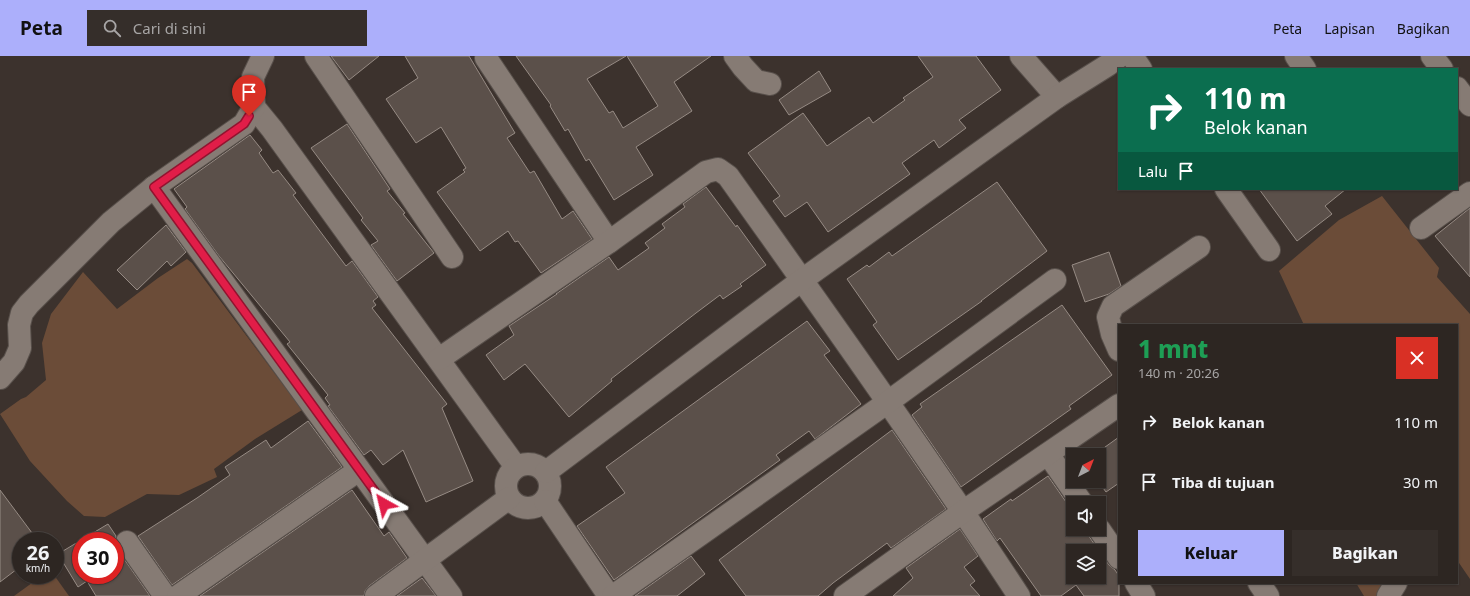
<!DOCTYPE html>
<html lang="id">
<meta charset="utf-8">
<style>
:root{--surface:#2d2622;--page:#352e2a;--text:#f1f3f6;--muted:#a7a5a5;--line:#484340;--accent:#acaffb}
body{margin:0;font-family:"Noto Sans",sans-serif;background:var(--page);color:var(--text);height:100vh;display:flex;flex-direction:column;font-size:15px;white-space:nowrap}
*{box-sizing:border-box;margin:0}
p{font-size:13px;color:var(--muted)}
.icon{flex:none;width:22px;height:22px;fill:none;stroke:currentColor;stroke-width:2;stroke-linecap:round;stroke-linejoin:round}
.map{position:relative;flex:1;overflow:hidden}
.side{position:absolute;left:1118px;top:268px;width:340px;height:260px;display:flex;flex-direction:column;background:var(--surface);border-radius:0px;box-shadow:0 1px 3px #0004,0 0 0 1px var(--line)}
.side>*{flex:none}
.top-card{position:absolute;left:1118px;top:12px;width:340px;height:122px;border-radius:0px;box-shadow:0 1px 3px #0004,0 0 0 1px var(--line);background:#0b6e4f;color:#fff;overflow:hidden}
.needle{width:26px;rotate:42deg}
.buttons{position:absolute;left:1066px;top:392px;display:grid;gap:8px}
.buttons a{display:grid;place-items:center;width:40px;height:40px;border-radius:0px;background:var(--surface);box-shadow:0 1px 3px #0004,0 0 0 1px var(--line);font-size:20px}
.speed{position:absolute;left:12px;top:476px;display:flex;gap:8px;font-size:20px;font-weight:700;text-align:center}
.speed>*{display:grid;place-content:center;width:52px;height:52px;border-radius:50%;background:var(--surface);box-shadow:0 1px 3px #0004,0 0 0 1px var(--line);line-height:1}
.speed small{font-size:10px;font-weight:400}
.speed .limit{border:6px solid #d22;background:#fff;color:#111}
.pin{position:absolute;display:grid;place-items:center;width:34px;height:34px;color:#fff;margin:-41px -17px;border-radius:50% 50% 50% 0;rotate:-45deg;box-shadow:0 0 4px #0007}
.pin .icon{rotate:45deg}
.me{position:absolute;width:44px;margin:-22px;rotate:323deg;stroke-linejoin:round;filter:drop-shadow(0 0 3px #0008)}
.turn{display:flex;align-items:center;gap:14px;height:84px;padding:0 20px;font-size:18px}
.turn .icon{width:52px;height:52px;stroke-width:2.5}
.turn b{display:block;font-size:28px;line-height:34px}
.then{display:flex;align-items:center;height:38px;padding:0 20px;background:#0003;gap:8px;font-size:15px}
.round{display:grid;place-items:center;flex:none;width:42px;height:42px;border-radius:0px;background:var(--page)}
.overview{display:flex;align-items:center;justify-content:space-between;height:68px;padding:0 20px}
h1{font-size:24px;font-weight:800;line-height:30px;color:#1e9e55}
.action{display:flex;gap:8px;margin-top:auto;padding:8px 20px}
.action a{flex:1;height:46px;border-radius:0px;background:var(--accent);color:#111;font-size:16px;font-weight:800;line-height:46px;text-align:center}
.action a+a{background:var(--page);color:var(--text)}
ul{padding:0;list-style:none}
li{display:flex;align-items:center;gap:12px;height:60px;padding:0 20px}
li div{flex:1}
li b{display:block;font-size:15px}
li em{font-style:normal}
header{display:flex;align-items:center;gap:24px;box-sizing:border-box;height:56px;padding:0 20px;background:var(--accent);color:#111}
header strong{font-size:19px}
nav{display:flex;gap:22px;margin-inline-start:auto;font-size:14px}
.search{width:280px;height:36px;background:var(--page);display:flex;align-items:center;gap:10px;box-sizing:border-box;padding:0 14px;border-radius:0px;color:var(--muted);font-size:15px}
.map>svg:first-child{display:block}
.green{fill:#6b4c38}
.building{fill:#5b504a;stroke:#968b84}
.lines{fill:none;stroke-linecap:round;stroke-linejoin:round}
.minor-casing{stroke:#58504b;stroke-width:24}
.minor{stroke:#867b74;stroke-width:22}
.route-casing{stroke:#92132f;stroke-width:10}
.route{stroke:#e11d48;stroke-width:7}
</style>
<header>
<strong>Peta</strong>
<div class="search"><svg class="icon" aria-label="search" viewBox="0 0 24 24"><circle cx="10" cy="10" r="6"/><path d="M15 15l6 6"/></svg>Cari di sini</div>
<nav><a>Peta</a><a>Lapisan</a><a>Bagikan</a></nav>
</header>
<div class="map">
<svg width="1470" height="540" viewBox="0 0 1470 540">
<rect width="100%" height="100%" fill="#3c322d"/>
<g class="green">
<polygon points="1382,140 1439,212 1437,221 1470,258 1470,523 1457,504 1457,269 1304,269 1279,215 1339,164"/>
<polygon points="187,203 192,207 302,354 255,383 214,413 217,421 179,439 147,438 105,461 84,460 67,445 30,405 0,358 21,343 26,341 46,324 42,287 51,258 83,216 117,253 158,222"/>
<polygon points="43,519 54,519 69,540 14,540"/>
<polygon points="1356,527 1400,527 1380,540 1364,540"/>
</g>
<g class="building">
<polygon points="331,0 379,0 349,24"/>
<polygon points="405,0 469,0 515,77 507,82 530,117 534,115 562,163 573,155 592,183 541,217 518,185 515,186 508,175 480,195 437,136 465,116 463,114 466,112 441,71 416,87 386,43 418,22"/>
<polygon points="516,0 626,0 587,23 609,57 613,55 623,72 658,50 627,0 711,0 674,26 692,55 636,91 653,119 614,144 589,103 586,105 568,73 565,75 550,50 551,49"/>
<polygon points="918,0 976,0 1001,34 959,64 966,72 939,92 934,84 902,107 910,118 828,176 807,146 785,161 773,145 780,140 748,97 803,57 827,90 869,61 873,67 905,44 903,42 933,21"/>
<polygon points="819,15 831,35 789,59 779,44"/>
<polygon points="347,68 390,133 387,135 405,157 403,158 434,197 397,225 371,189 378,185 361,164 363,162 311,92"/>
<polygon points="250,79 262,94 259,97 273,117 278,114 296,137 293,139 346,210 352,205 378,241 373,245 376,249 372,252 447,348 442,352 473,425 426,446 403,394 383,409 371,394 364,399 328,350 330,349 325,342 328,339 287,288 290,286 219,200 185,153 187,151 174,133"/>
<polygon points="997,126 1047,195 981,245 982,245 898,304 873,269 877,266 847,223 867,209 869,211 889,196 892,200"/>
<polygon points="706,131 736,171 737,169 766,209 740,228 742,230 723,243 720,239 696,257 611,323 612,325 569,361 525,308 504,324 486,299 514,279 509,270 557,238 556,238 609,201 618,214 649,192 645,187 665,172 662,168 685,151 683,148"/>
<polygon points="1259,133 1346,133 1325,150 1332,158 1297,185"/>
<polygon points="1470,152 1470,221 1435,180"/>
<polygon points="166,169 186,196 171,210 167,205 137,234 117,214"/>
<polygon points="1109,196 1121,230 1109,238 1085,246 1072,209"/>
<polygon points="1062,249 1112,319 1069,350 1071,353 961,431 912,359 922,351 920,348"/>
<polygon points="807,265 830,295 824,299 861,348 815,383 809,375 776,399 780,404 614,524 577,470 625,437 606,411"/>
<polygon points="308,365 342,411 172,529 138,480 197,442 230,419 225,411 266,384 271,392"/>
<polygon points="892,374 946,453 891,492 887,487 833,527 818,540 746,540 719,504"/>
<polygon points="1119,381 1119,427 1106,436 1098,425 1099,399 1094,399"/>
<polygon points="1048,420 1073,456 1073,473 1084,473 1099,495 1073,495 1073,521 1099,521 1099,495 1109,509 1115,514 1119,520 1119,540 1084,540 1076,529 1061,540 1041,540 1000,482 997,485 983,463 1011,443 1012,445"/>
<polygon points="0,434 38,485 21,485 21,510 0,526"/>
<polygon points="352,434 384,480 389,476 407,502 369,530 365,535 364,540 200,540"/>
<polygon points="108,468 116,480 115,485 81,485 81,519 115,519 115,488 117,493 150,540 96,540 87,525 78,531 58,498"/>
<polygon points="960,473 978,500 964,511 975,525 970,529 980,540 893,540 913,522 906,512"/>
<polygon points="691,500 705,518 677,540 635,540"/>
<polygon points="422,522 436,540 397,540"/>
</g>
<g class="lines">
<defs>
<g id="minor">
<polyline points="316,0 452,201"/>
<polyline points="735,0 743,11 756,25 770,28"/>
<polyline points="1021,0 1057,41"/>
<polyline points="1132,0 1141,13"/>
<polyline points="1296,0 1305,13"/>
<polyline points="1432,0 1442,13"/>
<polyline points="486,2 609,186"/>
<polyline points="1457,32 1470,49"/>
<polyline points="254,51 272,73 516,411"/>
<polyline points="154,131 451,540"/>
<polyline points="1226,133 1269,194"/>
<polyline points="1421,172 1470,137"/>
<polyline points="1119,294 1112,278 1108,261 1113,250 1199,191"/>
<path d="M439 303 609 186 706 116 718 113 728 120C827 259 926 398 1019 540"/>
<polyline points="0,322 14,306 20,292 19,269 22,257 29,248 111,166 154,131 244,68 254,51 253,21 263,0"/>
<polyline points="1048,398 1082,447"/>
<circle cx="528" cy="430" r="22"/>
<polyline points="546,416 802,224 1057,41 1108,9 1120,0"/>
<polyline points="545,445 609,540"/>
<polyline points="1099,473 1119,502"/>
<polyline points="127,486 165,540"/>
<polyline points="1136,527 1144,540"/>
<polyline points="1259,527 1268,540"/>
<polyline points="178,540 359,414"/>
<polyline points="376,540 509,442"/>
<polyline points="613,540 888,346 1055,224"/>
<polyline points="845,540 964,455 1119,349"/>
<polyline points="1388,540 1396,527"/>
</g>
</defs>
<use href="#minor" class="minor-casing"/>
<use href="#minor" class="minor"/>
</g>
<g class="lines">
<defs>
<polyline id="route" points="249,60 244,68 154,131 384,448"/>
</defs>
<use href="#route" class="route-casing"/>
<use href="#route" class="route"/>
</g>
</svg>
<div class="buttons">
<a><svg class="needle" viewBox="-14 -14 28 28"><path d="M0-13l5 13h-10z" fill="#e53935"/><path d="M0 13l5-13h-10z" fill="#a7a5a5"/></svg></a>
<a><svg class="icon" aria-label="sound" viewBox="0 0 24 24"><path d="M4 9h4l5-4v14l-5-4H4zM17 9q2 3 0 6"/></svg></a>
<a><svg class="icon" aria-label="layers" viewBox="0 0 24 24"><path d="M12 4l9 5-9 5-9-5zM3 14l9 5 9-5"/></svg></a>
</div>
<div class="speed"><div>26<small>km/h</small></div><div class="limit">30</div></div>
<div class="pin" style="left:249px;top:60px;background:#d93025"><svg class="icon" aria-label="arrive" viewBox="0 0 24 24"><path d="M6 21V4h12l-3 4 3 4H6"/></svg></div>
<svg class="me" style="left:384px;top:448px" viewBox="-20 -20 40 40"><path d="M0-17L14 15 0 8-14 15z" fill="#e11d48" stroke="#fff" stroke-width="4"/></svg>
<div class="top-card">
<div class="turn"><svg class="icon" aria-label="right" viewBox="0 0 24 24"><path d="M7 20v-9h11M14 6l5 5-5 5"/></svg><div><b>110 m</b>Belok kanan</div></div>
<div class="then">Lalu<svg class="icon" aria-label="arrive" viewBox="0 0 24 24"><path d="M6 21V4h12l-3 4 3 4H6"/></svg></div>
</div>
<section class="side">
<div class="overview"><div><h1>1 mnt</h1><p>140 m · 20:26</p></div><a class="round" style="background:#d93025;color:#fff"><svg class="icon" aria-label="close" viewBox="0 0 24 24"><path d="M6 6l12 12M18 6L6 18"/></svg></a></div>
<ul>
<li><svg class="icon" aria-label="right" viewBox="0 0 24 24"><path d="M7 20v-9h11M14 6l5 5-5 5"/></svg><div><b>Belok kanan</b></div><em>110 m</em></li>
<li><svg class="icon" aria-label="arrive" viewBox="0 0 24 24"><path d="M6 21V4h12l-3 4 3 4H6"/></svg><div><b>Tiba di tujuan</b></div><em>30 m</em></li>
</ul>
<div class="action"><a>Keluar</a><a>Bagikan</a></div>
</section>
</div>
